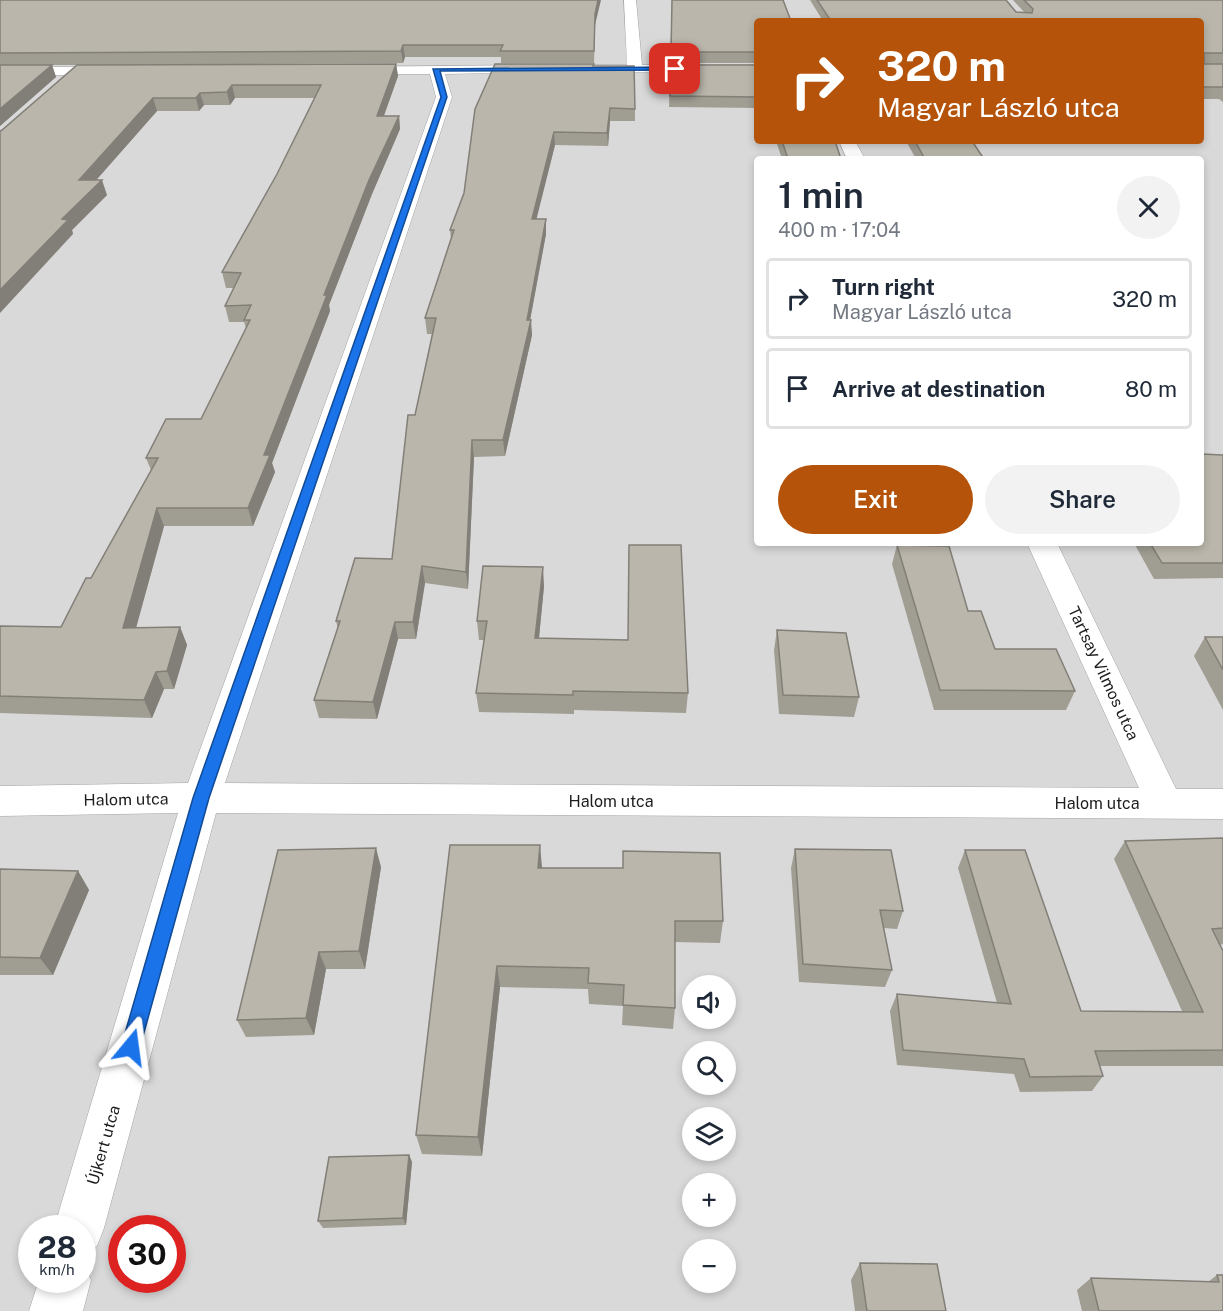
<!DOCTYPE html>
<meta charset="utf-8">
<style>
:root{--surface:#fff;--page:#f2f2f3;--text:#1f2937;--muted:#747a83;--line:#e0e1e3;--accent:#b45309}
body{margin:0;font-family:"Public Sans",sans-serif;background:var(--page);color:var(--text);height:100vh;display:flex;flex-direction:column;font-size:22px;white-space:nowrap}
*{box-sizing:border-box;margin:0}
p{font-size:20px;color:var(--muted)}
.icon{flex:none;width:33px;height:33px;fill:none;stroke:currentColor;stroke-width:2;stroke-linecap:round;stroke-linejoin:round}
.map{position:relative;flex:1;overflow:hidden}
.details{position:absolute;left:754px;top:156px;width:450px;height:390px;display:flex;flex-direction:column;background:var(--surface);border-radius:6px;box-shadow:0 3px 9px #0003}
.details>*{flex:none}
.hud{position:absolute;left:754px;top:18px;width:450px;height:126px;border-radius:6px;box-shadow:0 3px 9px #0003;background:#b45309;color:#fff;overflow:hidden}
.fabs{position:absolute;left:682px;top:975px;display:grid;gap:12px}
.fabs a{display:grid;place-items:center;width:54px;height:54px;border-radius:50%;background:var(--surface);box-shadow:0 3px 9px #0003;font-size:30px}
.speed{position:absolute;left:18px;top:1215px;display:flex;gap:12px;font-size:30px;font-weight:700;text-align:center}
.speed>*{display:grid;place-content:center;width:78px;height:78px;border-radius:50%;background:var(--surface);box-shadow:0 3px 9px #0003;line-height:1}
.speed small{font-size:15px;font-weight:400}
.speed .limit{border:9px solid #d22;background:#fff;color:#111}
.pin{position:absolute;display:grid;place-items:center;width:51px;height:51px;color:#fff;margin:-26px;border-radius:12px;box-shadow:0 3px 9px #0006}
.me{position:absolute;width:66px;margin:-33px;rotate:16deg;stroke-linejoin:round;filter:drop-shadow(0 0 4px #0008)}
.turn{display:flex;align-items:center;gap:21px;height:126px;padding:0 24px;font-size:27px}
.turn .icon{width:78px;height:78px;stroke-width:2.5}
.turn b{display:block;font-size:42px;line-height:51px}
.round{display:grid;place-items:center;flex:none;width:63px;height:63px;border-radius:32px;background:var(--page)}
.overview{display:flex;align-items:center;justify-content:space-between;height:102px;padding:0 24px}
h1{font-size:36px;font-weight:600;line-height:45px}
.cta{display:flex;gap:12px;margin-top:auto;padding:12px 24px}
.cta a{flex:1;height:69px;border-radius:36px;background:var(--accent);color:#fff;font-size:24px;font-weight:600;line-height:69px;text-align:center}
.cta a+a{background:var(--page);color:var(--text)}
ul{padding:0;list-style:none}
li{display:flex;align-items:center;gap:18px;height:81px;margin:0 12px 9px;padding:0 12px;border:3px solid var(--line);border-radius:6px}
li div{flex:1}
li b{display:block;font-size:22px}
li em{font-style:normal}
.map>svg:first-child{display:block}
.residential{fill:#dad9d9;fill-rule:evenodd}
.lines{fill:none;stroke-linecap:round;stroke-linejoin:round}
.minor-casing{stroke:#a3a3a3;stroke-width:1}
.minor{fill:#fff;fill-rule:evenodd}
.wall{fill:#a09d93}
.shaded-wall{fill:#827f78}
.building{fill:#bab6ab;stroke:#827f78;stroke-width:1.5}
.route{fill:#1a73e8;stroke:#114b97;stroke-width:1.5}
.labels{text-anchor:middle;stroke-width:4.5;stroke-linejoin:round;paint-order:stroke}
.street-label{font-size:16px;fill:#1c1c1c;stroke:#fff}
</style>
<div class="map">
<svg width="1223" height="1311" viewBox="0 0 1223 1311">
<rect width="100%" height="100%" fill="#eeede2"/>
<path class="residential" d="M0 0H1223V1311H0ZM758 21H1202V141H758ZM758 159H1202V543H758ZM693 986H726V1018H693ZM693 1052H726V1084H693ZM693 1118H726V1150H693ZM693 1184H726V1216H693ZM32 1228H82V1280H32ZM122 1228H172V1280H122ZM693 1250H726V1282H693Z"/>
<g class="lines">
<defs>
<g id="minor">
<polygon points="624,0 636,0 642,65 758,65 758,73 585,72 583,69 585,66 590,65 627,65"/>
<polygon points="538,65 543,66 545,69 543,72 445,74 452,97 225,783 1139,788 1027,543 1057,543 1176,789 1223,789 1223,819 216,813 104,1228 97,1246 82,1252 82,1228 54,1228 178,813 0,816 0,786 188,783 436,97 430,74 353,74 346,70 348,67"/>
<polygon points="0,67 115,67 122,71 115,75 0,75"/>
<polygon points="839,141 855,141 865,159 847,159"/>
<polygon points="82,1261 91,1280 83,1311 29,1311 39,1280 82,1280"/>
</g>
</defs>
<use href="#minor" class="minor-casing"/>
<use href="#minor" class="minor"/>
</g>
<g class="wall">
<polygon points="0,0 595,25 594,63 501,63 501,57 405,57 403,63 137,65 396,64 398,76 384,116 399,116 400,129 372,194 329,305 330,311 272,463 275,472 253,526 164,526 136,628 180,627 187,645 174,689 164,689 152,718 0,713 0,626 61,627 91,578 151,470 146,458 201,419 246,328 244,322 229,322 225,306 234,288 226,288 222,272 277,174 315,98 235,98 230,105 204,105 199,111 157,111 96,180 107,195 72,230 73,234 2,130 77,65 52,65 56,77 0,126"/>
<polygon points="672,0 758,21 758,63 670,63"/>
<polygon points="810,0 1006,0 1016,12 1025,13 1013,0 1223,0 1223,102 1219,99 1202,99 1202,21 823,21"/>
<polygon points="670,65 758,65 758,108 669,107"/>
<polygon points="593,66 635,109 635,121 610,121 608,146 555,145 536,219 546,234 530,320 532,335 505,456 474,457 468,589 425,583 416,639 398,639 377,719 319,718 314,700 338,629 336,621 392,559 415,415 432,334 427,334 425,318 451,239 450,230"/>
<polygon points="776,141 835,141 841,159 782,159"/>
<polygon points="906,141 972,141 984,159 916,159"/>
<polygon points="1223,455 1223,578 1154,579 1134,543 1202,543"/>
<polygon points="897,545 968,611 995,649 1075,691 1066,710 934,710 892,564"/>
<polygon points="544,586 539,638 688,693 686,713 574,710 574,714 479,712 476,693 484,640 479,640 477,621"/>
<polygon points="777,630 859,697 854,717 779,714 774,650"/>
<polygon points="1205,637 1223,637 1223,710 1194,656"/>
<polygon points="1223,838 1223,944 1220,945 1223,951 1223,1066 1100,1066 1103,1076 1092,1091 1020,1092 1014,1074 897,1065 890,1011 897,994 997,1003 958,868 965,850 1081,1011 1182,1011 1114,859 1125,841"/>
<polygon points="795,849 903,911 897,929 884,928 892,970 885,987 799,982 791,868"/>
<polygon points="381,867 365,969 326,969 314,1035 246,1037 237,1020"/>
<polygon points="542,868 723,921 720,943 675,942 675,1008 673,1029 622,1025 623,1006 589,1004 588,989 500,987 482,1156 422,1154 416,1135"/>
<polygon points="0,869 78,871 89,890 53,975 0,975"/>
<polygon points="409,1155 412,1162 406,1225 323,1228 318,1221"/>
<polygon points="860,1263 946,1311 855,1311 851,1280"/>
<polygon points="1217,1275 1223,1275 1223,1311 1082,1311 1077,1290 1091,1278 1208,1282"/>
</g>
<g class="shaded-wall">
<polygon points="598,0 601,0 595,25 594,63 595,14"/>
<polygon points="403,45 405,57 403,63 401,51"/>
<polygon points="396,64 398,76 379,129 377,116"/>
<polygon points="52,65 56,77 0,126 0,109"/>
<polygon points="232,85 235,98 230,105 227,92"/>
<polygon points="200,93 204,105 199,111 196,98"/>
<polygon points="153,98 157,111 84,194 79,180"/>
<polygon points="610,108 610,121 608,146 607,133"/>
<polygon points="399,116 400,129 372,194 329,305 330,311 272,463 275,472 253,526 248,508 264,455 324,295 369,180"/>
<polygon points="554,132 555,145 533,233 532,219"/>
<polygon points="102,180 107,195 72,230 73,234 0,313 0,290 62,219"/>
<polygon points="546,219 546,234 529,326 531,320 532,335 505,456 503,440"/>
<polygon points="472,440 474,457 468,589 466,572"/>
<polygon points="157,508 164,526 131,646 123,628"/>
<polygon points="422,566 425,583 416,639 413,622"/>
<polygon points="543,567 544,586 537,658 535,638"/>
<polygon points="395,622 398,639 377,719 373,702"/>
<polygon points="180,627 187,645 174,689 167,671"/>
<polygon points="156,672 164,689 152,718 144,700"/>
<polygon points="540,845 542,867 540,891 538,868"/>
<polygon points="376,848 381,867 365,969 359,951"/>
<polygon points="78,871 89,890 53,975 40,958"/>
<polygon points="319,952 326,969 314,1035 306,1018"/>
<polygon points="497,966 500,987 482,1156 478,1137"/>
<polygon points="409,1155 412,1162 406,1225 403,1218"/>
</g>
<g class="building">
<polygon points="0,0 598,0 595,14 594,51 500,51 503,45 403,45 401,51 0,53"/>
<polygon points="672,0 783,0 791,21 758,21 758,52 671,52"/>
<polygon points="817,0 1006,0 1016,12 1032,13 1033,9 1024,0 1223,0 1223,53 1204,53 1204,64 1223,64 1223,87 1202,87 1202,21 831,21"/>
<polygon points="396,64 377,116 399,116 369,180 324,295 327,295 264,455 270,455 248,508 157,508 123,628 180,627 167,671 156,672 144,700 0,696 0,626 61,627 86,578 91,578 158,458 146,458 166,419 201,419 250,320 244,320 251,305 225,306 241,273 222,272 277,174 321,85 232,85 227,92 200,93 196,98 153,98 79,180 102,180 62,219 68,220 0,290 0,131 2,130 77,65"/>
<polygon points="495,64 594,64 593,66 634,66 635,109 610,108 607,133 554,132 532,219 546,219 527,320 531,320 503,440 472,440 466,572 422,566 413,622 395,622 373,702 314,700 340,621 336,621 355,558 392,559 408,415 415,415 436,318 425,318 454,230 450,230 464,193 475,109"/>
<polygon points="0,65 52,65 0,109"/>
<polygon points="670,65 758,65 758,97 670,96"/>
<polygon points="782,141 835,141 841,159 788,159"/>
<polygon points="915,141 972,141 984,159 925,159"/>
<polygon points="1202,454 1222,455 1223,455 1223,563 1162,563 1150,543 1202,543"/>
<polygon points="629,545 681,545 688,693 573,691 573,695 476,693 487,621 477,621 483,566 543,567 535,638 628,640"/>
<polygon points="897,545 949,546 968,611 981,611 995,649 1056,649 1075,691 940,690"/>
<polygon points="777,630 846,633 859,697 783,695"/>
<polygon points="1205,637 1223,637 1223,670"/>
<polygon points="1223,838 1223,928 1212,929 1223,951 1223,1050 1095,1051 1103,1076 1030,1077 1024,1059 903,1050 897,994 1011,1004 965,850 1025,850 1081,1011 1203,1012 1125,841"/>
<polygon points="450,845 540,845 538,868 623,868 623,851 720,853 723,921 675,921 675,1008 623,1005 624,985 588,983 589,968 497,966 478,1137 416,1135"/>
<polygon points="376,848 359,951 319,952 306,1018 237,1020 278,850"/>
<polygon points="795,849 891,850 903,911 880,910 892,970 803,964"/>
<polygon points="0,869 78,871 40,958 0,957"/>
<polygon points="409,1155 403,1218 318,1221 329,1157"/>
<polygon points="860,1263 937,1264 946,1311 867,1311"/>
<polygon points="1217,1275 1223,1275 1223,1311 1099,1311 1091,1278 1219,1282"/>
</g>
<polygon class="route" points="675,67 678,70 440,71 447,97 209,798 140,1047 137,1054 131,1056 124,1054 121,1047 193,798 441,97 433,69"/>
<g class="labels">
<g class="street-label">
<text transform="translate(1104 673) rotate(65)" y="6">Tartsay Vilmos utca</text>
<text transform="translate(126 799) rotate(-1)" y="6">Halom utca</text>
<text x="611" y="807">Halom utca</text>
<text x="1097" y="809">Halom utca</text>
<text transform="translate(103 1145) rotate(-74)" y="6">Újkert utca</text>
</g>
</g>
</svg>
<div class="fabs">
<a><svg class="icon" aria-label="sound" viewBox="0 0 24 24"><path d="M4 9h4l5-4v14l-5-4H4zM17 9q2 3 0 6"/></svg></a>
<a><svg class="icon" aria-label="search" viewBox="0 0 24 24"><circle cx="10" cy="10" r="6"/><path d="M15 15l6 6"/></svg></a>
<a><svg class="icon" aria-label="layers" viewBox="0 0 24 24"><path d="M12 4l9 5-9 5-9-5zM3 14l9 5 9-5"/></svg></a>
<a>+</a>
<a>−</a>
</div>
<div class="speed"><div>28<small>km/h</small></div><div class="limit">30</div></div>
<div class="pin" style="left:675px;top:69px;background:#d93025"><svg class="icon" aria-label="arrive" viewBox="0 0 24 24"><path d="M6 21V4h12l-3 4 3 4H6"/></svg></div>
<svg class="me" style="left:131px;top:1047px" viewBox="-20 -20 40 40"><path d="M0-17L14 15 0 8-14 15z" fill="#1a73e8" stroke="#fff" stroke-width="4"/></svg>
<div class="hud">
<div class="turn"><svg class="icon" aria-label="right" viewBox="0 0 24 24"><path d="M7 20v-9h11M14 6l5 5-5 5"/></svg><div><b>320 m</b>Magyar László utca</div></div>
</div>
<section class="details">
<div class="overview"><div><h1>1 min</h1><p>400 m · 17:04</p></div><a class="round"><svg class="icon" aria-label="close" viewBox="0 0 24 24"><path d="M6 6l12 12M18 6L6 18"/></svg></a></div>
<ul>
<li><svg class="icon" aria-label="right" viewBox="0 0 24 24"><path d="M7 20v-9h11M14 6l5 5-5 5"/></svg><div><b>Turn right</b><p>Magyar László utca</p></div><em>320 m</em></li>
<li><svg class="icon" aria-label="arrive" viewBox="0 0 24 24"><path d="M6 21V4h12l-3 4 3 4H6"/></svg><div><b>Arrive at destination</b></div><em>80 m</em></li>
</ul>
<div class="cta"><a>Exit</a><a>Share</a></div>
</section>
</div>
